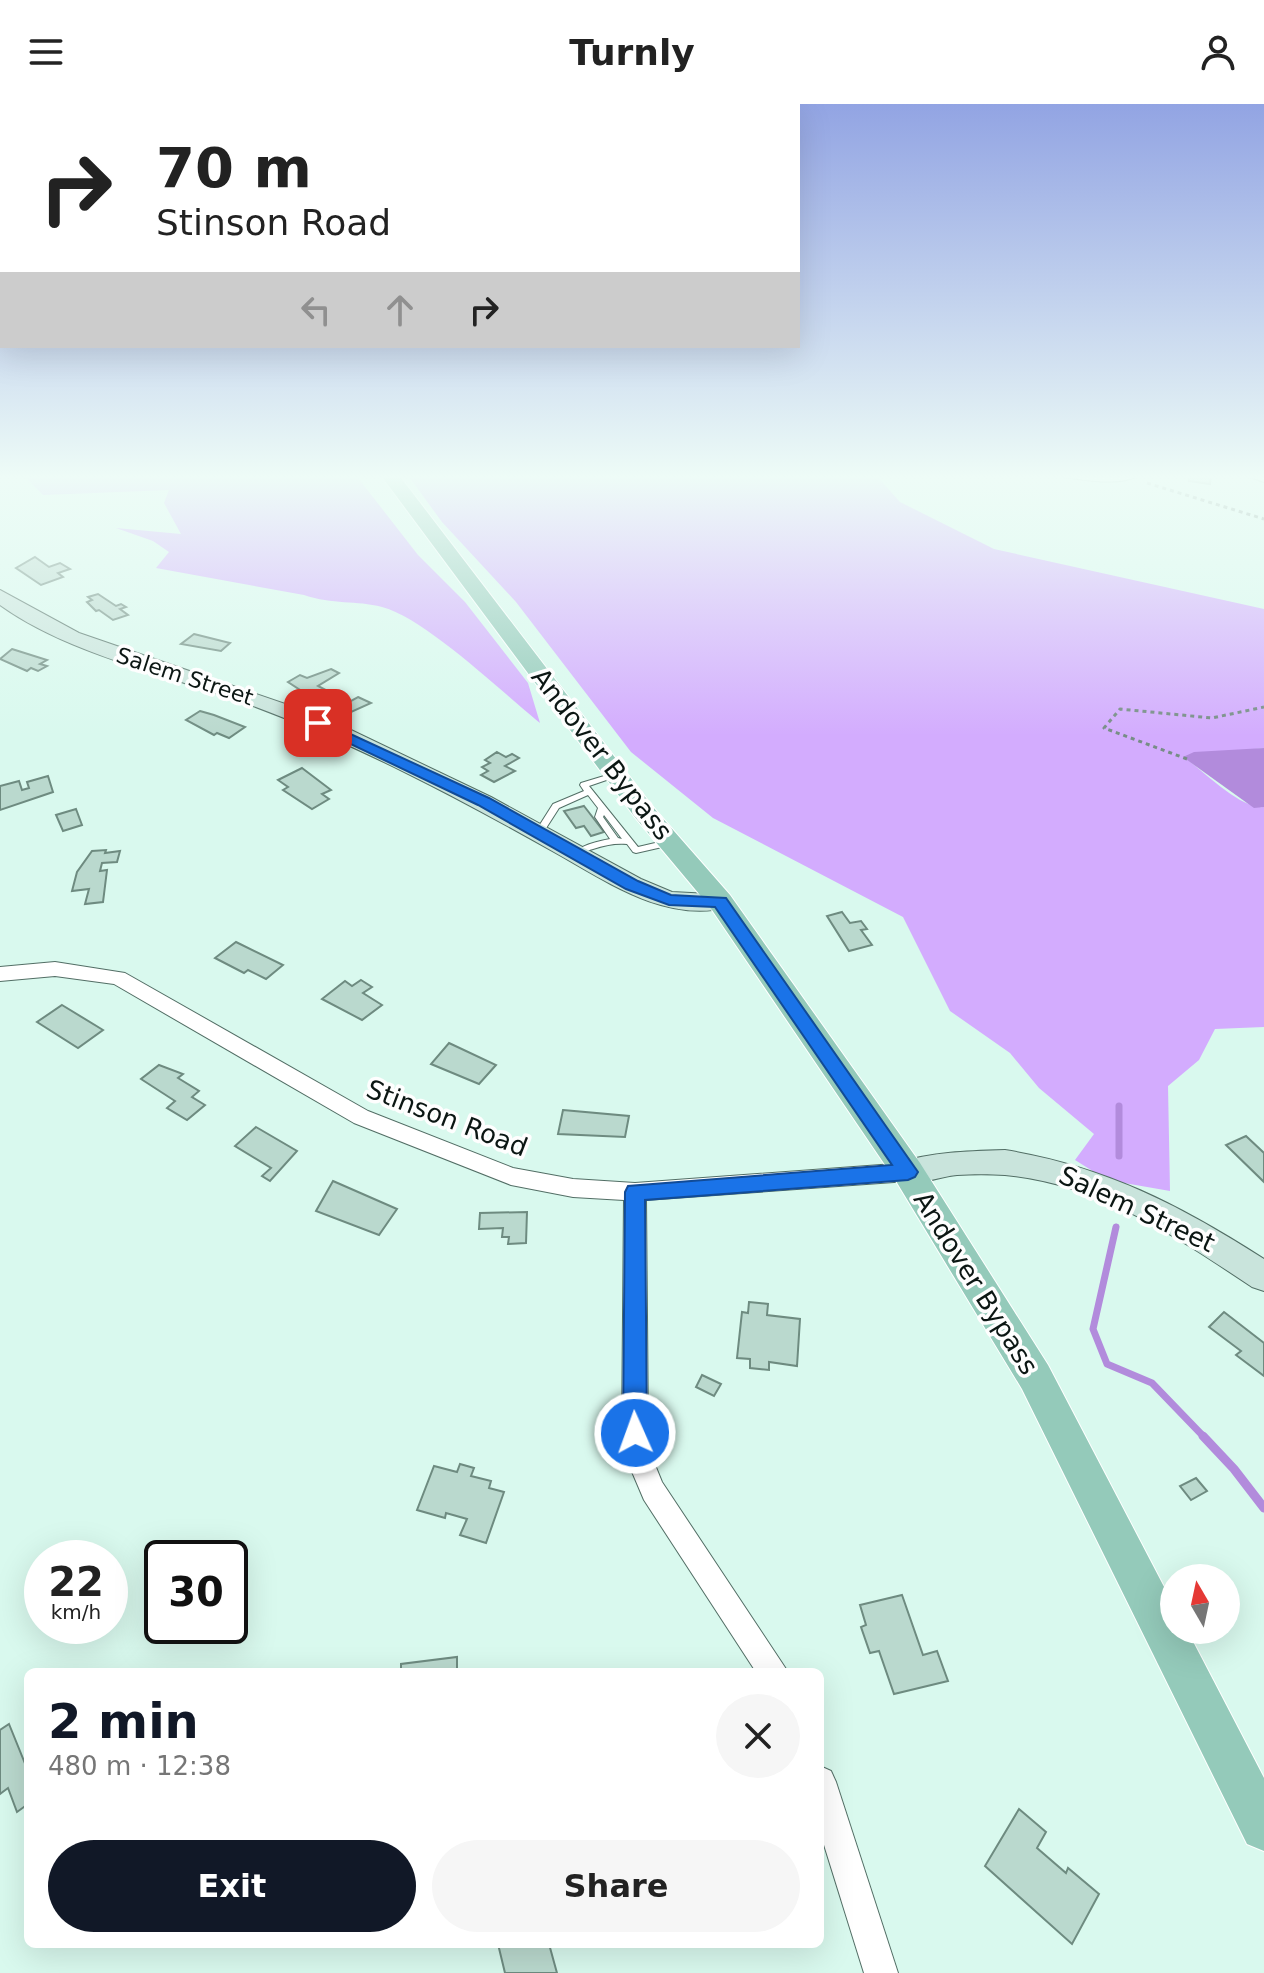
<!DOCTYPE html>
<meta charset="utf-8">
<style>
:root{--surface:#fff;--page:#f6f6f6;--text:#222;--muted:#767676;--accent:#111827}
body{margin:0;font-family:"DejaVu Sans",sans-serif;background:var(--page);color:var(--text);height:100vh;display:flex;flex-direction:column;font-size:30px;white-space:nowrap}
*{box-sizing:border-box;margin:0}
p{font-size:26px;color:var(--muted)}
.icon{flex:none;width:44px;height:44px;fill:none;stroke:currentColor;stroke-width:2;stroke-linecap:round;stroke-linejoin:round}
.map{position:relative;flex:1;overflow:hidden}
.details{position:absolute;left:24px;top:1564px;width:800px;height:280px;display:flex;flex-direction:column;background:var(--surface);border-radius:12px;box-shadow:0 8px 32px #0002}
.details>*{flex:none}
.banner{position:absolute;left:0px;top:0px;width:800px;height:244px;box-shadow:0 8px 32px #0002;background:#fff;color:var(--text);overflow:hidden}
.needle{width:52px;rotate:351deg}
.tools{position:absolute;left:1160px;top:1460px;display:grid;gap:16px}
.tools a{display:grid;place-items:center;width:80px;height:80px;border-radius:50%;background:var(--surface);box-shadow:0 8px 32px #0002;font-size:40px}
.speed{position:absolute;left:24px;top:1436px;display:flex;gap:16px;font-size:40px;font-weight:700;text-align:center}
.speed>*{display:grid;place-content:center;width:104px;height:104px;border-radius:50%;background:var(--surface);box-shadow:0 8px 32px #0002;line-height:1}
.speed small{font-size:20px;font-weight:400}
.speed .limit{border:4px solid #111;border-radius:12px;background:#fff;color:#111}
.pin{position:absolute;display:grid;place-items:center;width:68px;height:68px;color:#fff;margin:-34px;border-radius:16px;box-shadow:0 4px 12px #0006}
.me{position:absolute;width:88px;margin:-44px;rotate:358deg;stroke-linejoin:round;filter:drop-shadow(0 0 6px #0008)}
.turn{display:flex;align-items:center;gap:28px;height:168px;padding:0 24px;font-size:36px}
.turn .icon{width:104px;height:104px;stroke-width:2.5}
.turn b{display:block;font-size:56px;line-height:68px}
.lanes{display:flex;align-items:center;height:76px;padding:0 24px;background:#0003;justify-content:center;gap:40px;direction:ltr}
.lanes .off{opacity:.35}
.round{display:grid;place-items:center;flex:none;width:84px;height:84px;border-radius:42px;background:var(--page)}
.summary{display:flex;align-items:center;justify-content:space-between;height:136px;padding:0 24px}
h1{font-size:48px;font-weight:700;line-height:60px;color:var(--accent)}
.button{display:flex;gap:16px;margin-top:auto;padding:16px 24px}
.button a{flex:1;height:92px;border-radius:48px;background:var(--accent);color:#fff;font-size:32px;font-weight:700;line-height:92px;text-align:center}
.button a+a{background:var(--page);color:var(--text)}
header{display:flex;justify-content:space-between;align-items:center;height:104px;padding:0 24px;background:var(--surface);font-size:36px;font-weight:700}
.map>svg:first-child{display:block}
.green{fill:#d3acfe}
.water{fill:#b28bdc}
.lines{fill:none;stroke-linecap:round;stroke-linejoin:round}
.stream-far1{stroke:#b28bdc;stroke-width:7}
.stream{stroke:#b28bdc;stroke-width:9}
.building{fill:#bad9ce;stroke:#6e8b80;stroke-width:2}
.lane-casing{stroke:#526e65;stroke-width:2}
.street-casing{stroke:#526e65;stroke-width:2}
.secondary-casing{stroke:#526e65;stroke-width:2}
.primary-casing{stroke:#fff;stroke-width:2}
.path{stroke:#778d86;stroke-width:3;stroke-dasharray:4 4;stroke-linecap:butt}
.lane{fill:#fff;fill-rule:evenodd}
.street{fill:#fff;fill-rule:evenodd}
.secondary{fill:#c9e4dc;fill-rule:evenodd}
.primary{fill:#94caba;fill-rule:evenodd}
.route{fill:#1a73e8;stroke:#114b97;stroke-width:2}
.labels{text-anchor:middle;stroke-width:7;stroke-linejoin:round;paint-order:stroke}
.far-street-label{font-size:22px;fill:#0b1613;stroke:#fefefe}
.street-label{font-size:26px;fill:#0b1613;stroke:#fefefe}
</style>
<header><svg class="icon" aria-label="menu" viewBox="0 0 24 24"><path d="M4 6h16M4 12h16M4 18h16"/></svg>Turnly<svg class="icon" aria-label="person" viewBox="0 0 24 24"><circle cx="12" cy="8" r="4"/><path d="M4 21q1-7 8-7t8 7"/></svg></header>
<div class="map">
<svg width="1264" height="1869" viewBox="0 0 1264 1869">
<rect width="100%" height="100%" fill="#d9f9ee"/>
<g class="green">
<path d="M22 370H355L418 451 465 498 528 579 540 619C503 589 425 514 382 503 356 496 333 501 304 491L156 464 169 448 153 437 116 424 181 430 164 399 169 386 43 391Z"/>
<path d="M407 370H875L900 398 994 445 1264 505V644L1184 653C1203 667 1242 706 1264 703V923L1215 925 1199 956 1168 982 1170 1087 1107 1076 1075 1056 1094 1030 1039 984 1010 949 950 907 903 813 713 714 631 648 516 498 442 418Z"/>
</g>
<polygon class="water" points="1264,644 1264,703 1254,704 1183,653 1194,648"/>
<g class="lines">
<g class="stream-far1">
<polyline points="1119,1002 1119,1052"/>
<polyline points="1116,1123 1093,1225 1107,1260 1152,1279 1205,1334"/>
</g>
<polyline class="stream" points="1203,1332 1234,1365 1264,1404"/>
</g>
<g class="building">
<polygon points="1190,370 1211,372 1210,380 1189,377"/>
<polygon points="35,453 49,463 60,459 70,465 58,469 63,473 41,481 16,464"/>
<polygon points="98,490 116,502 121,500 126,503 120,505 128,511 113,516 99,506 96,507 87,498 92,496 88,493"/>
<polygon points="194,530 230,539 221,547 181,540"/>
<polygon points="12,545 47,556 40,560 47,562 38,567 31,564 27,567 0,555"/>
<polygon points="331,565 339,569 318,582 324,585 311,593 288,578 300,571 307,574"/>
<polygon points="358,593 371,599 349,609 338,604"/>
<polygon points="200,607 214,611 245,623 229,634 217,629 214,631 186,616"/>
<polygon points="497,648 506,653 512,650 519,654 505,662 515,667 494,678 481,671 488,667 482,663 490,659 485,656"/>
<polygon points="302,664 331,686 322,690 329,695 312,705 283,686 288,683 278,676"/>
<polygon points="48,672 53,688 0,706 0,682 19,677 22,686 29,684 27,678"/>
<polygon points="584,702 604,728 591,732 584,722 576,724 564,707"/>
<polygon points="76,705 82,721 63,727 56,711"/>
<polygon points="106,746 105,749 120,747 117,758 102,759 100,767 107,766 103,798 85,800 89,785 72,787 77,768 92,747"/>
<polygon points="842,808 850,819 861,817 867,825 861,826 872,841 849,847 827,812"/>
<polygon points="236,838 283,861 266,875 248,866 244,869 215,854"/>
<polygon points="361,876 372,883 363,889 382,901 362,916 322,895 345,877 352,882"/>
<polygon points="62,901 103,926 78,944 37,918"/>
<polygon points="449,939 496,961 479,980 431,960"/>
<polygon points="159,961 183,970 178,974 199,987 192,993 205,1001 187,1016 167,1004 175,997 141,975"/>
<polygon points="563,1006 629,1012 625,1033 558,1030"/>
<polygon points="256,1023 297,1047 270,1077 262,1072 271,1064 235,1042"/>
<polygon points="1246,1032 1264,1049 1264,1078 1226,1041"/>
<polygon points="333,1077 397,1105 379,1131 316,1107"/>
<polygon points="527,1108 526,1139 508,1140 509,1133 502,1133 503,1124 479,1125 480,1109"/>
<polygon points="749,1198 768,1200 767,1211 800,1215 797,1262 769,1258 769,1266 750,1264 750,1255 737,1254 742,1208 748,1209"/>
<polygon points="1224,1208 1264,1239 1264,1272 1236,1251 1241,1247 1209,1223"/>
<polygon points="702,1271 721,1280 714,1292 696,1283"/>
<polygon points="460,1360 474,1364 471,1372 491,1377 489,1384 504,1388 486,1439 460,1431 467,1415 446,1409 445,1414 417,1406 434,1362 457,1368"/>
<polygon points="1196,1374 1207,1387 1191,1396 1180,1382"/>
<polygon points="902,1491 923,1551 937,1547 948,1577 894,1590 879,1547 870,1549 861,1523 866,1521 860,1501"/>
<polygon points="457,1553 457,1568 401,1568 401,1560"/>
<polygon points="9,1620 28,1667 28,1700 17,1708 8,1684 0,1690 0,1626"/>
<polygon points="1019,1705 1046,1728 1037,1744 1066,1769 1068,1764 1099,1790 1072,1840 985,1762"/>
<polygon points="498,1840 549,1840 557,1869 505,1869"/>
</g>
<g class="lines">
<defs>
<g id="lane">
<path d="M1052 370H1070L1110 374 1143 370C1116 384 1084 375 1055 372Z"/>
<path d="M614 669H617L621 671 589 682 638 743 668 736 671 737 672 739 671 741 636 749 633 748 627 740C615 739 605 741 593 745 585 747 582 751 574 752L573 750C583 740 596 738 610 735L595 713 598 704 588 691 559 704 541 732H535L534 730 553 700 584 687 580 681 581 679ZM604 711 622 735 618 734 603 713Z"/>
</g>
<g id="street">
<polygon points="1245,370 1264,370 1264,378 1247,372"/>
<polygon points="55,858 125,869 368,1007 513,1064 573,1075 635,1079 908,1059 916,1062 919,1068 916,1074 908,1077 646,1096 648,1329 653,1356 662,1378 788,1568 756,1568 644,1396 627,1356 622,1329 624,1096 573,1093 511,1081 354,1019 114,880 55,872 0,877 0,863"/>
<polygon points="820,1662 831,1667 836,1678 898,1869 864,1869 820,1728"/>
</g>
<g id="secondary">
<path d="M0 486 79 529 326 614 491 693 641 775 672 788 729 791 733 797 729 803C666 820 606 777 554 748 457 693 358 641 253 602 173 572 69 551 0 501Z"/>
<path d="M1005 1046C1104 1062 1180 1101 1264 1155V1187L1252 1183C1177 1133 1098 1079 1005 1071 990 1070 972 1070 957 1071 936 1073 917 1083 897 1077L893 1068 897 1059C932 1048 968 1047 1005 1046Z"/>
</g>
<polygon id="primary" points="380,370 398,370 652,702 730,791 920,1059 1048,1261 1174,1502 1174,1526 1187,1526 1264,1674 1264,1747 1247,1740 1022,1285 896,1077 710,803 634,712"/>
</defs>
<use href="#lane" class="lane-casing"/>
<use href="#street" class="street-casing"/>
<use href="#secondary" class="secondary-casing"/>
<use href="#primary" class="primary-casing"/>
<g class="path">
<polyline points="1147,379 1264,415"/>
<polyline points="1187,655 1104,624 1120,605 1212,614 1264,603"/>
</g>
<use href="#lane" class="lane"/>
<use href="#street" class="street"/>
<use href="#secondary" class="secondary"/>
<use href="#primary" class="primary"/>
</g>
<linearGradient id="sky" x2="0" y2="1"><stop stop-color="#92a4e3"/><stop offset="0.59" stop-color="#eefcf7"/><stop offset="1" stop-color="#eefcf7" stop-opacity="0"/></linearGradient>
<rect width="1264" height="632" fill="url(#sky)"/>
<polygon class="route" points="318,615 489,694 638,777 671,791 726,794 918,1068 915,1073 908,1076 645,1096 647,1329 643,1337 635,1340 626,1337 623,1329 625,1088 628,1082 892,1061 715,803 669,801 626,785 478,701 313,622 311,619"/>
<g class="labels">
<g class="far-street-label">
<text transform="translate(185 572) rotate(18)" y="8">Salem Street</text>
</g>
<g class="street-label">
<text transform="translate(602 650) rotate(52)" y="9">Andover Bypass</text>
<text transform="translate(447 1014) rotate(21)" y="9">Stinson Road</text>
<text transform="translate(1137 1105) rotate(25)" y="9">Salem Street</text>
<text transform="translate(976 1179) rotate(58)" y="9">Andover Bypass</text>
</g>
</g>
</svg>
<div class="tools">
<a><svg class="needle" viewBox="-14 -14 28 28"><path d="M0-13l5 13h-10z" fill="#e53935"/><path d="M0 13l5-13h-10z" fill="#767676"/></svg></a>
</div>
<div class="speed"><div>22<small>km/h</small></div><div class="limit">30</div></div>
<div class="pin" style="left:318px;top:619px;background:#d93025"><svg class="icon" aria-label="arrive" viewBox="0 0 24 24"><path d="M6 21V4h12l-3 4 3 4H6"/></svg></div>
<svg class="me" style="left:635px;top:1329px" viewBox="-20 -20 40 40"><circle r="17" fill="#1a73e8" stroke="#fff" stroke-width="3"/><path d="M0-11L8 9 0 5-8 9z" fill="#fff"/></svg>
<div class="banner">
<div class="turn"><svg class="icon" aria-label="right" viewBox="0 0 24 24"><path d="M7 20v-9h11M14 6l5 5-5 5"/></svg><div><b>70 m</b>Stinson Road</div></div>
<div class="lanes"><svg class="icon off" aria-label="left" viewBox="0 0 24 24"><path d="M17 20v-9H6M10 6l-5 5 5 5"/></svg><svg class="icon off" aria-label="ahead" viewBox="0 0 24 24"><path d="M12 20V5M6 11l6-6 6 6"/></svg><svg class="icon" aria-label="right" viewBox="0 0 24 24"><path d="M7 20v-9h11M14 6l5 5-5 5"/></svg></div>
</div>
<section class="details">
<div class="summary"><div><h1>2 min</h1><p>480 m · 12:38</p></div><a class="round"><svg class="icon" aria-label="close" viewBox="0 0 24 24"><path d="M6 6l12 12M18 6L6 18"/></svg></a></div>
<div class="button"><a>Exit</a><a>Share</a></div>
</section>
</div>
